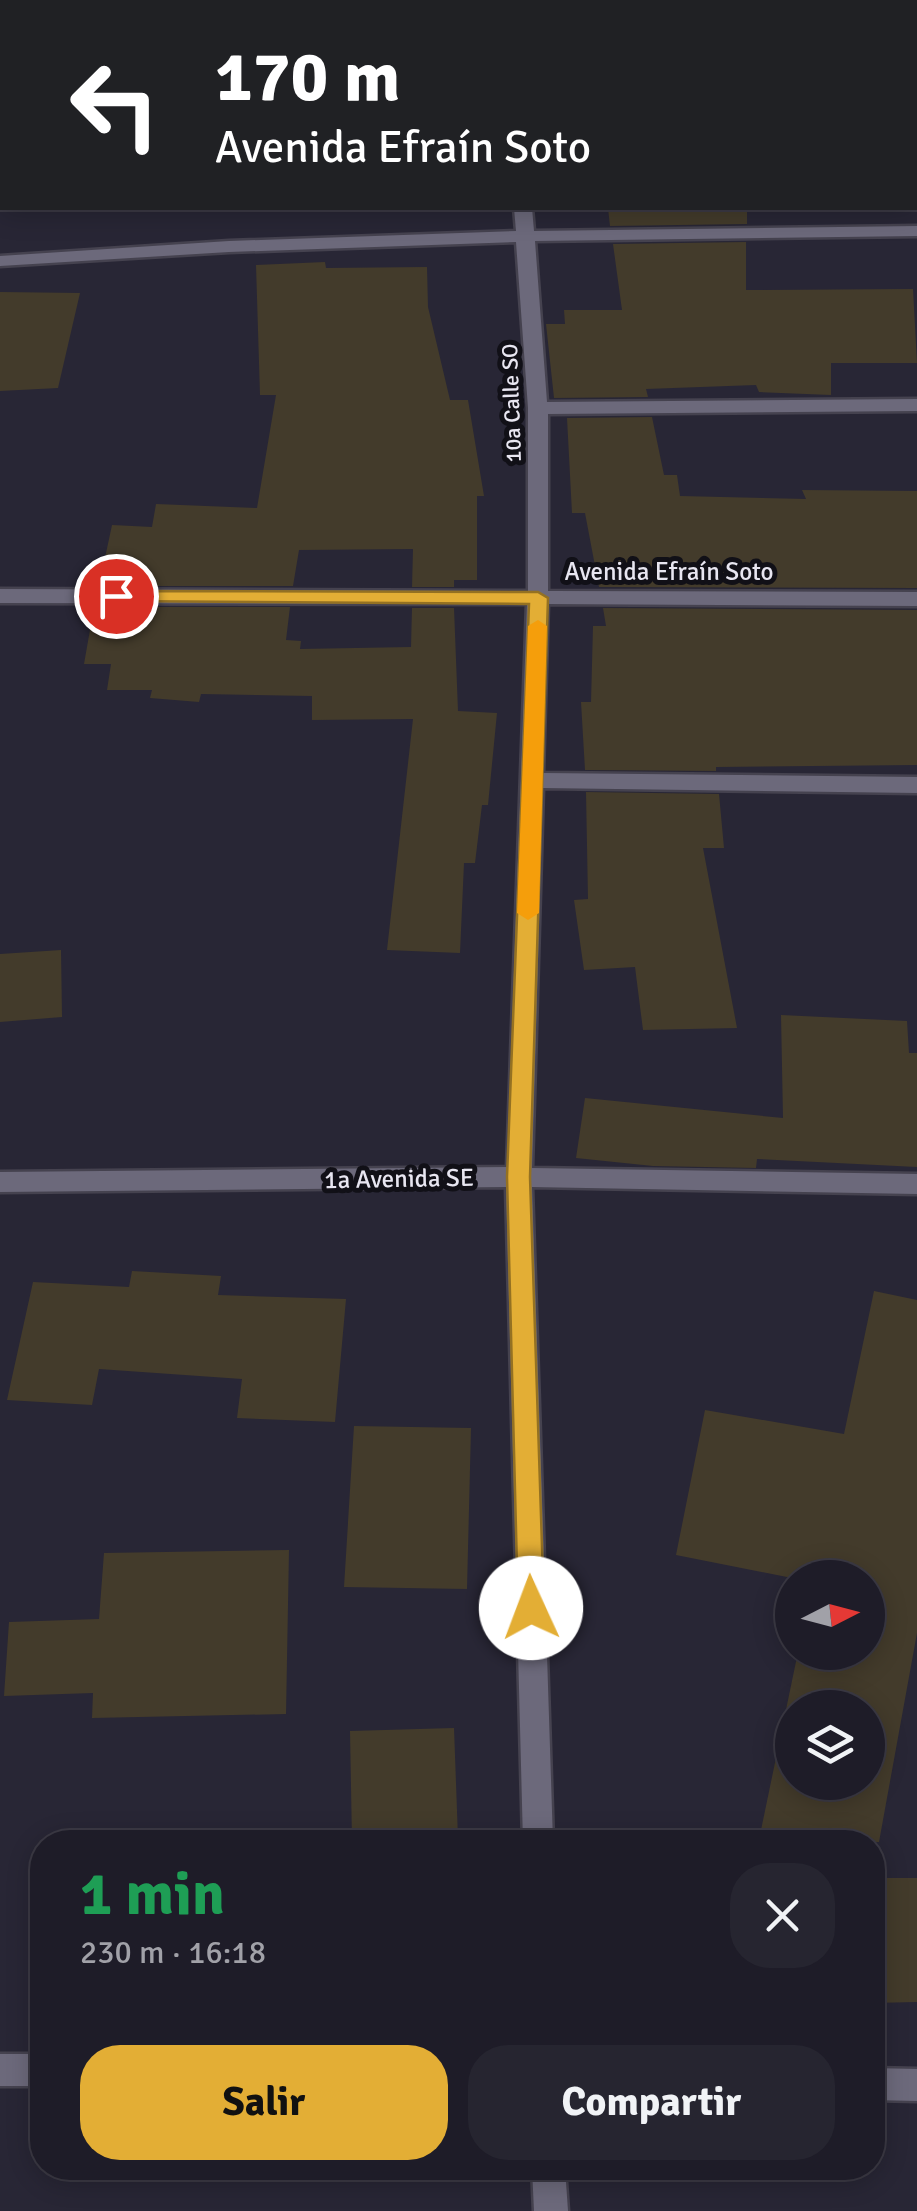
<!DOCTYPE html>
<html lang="es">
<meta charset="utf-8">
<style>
:root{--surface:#1e1c28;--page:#262530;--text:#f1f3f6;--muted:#a1a1a8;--line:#3c3a45;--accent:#e3ae35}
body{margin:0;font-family:Signika,sans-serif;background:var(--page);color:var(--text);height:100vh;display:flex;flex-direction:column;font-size:38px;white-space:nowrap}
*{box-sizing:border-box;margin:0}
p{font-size:32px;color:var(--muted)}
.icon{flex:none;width:55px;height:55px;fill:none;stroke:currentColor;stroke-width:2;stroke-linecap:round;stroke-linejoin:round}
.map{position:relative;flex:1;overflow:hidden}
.panel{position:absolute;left:30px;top:1830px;width:855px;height:350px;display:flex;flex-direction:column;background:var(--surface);border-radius:40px;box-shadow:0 5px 25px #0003,0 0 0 2px var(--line)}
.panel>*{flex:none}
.banner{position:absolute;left:0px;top:0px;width:918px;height:210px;box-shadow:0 5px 25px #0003,0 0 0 2px var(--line);background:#202124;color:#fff;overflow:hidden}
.needle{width:65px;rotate:84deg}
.fabs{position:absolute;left:775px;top:1560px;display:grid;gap:20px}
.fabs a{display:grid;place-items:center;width:110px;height:110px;border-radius:50%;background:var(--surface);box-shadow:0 5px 25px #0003,0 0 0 2px var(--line);font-size:50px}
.pin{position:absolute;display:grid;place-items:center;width:85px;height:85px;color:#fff;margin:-42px;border:5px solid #fff;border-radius:50%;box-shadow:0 2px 10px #0007}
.me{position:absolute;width:110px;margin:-55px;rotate:358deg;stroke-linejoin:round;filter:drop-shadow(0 0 8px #0008)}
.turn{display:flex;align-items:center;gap:35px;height:210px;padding:0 50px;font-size:45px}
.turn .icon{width:130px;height:130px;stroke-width:2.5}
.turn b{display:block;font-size:70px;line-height:85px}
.round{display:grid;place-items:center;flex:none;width:105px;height:105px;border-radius:40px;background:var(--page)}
.head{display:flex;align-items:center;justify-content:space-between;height:170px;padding:0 50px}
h1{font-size:60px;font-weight:700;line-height:75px;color:#1e9e55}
.primary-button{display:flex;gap:20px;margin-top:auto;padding:20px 50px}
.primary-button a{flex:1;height:115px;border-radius:40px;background:var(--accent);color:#111;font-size:40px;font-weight:700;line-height:115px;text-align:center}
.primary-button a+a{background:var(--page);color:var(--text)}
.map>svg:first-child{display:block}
.building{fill:#433b2b;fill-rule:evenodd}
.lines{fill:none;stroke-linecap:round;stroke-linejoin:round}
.minor-casing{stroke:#45424f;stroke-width:5}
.minor{fill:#6c697b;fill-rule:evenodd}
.route{fill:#e3ae35;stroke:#947122;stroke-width:2.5}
.slow{fill:#f59e0b}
.labels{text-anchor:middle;stroke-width:10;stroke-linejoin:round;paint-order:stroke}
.far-street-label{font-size:22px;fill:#e8e6f1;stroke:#111017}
.street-label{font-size:25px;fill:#e8e6f1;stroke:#111017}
</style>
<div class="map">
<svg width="917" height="2211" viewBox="0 0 917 2211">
<rect width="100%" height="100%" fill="#282635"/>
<g class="building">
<polygon points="608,208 747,208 747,224 610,226"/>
<polygon points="746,242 746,290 913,289 917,363 831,363 831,395 759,392 756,385 646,389 648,397 554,398 546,324 565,324 564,310 622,310 613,244"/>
<polygon points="325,262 326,268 427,267 428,307 450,400 468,400 484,496 477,496 477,580 454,580 454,587 412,587 413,549 299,550 293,586 99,586 112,525 152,527 156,504 257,508 276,395 260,395 256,265"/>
<polygon points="0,292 80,293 58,388 0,391"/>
<polygon points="652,417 664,475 677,475 680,496 806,499 802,490 917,491 917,588 599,587 585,513 572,513 567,418"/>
<polygon points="94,607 290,607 286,640 301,641 300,649 411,647 412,608 454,608 458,711 497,713 488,805 482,805 475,863 464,863 460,953 387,950 413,719 312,720 312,696 201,694 199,702 150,698 152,690 107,690 111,664 84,664"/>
<polygon points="603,608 917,610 917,765 716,767 716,771 585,770 581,702 591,702 593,626 606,626"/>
<polygon points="586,792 719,794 724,848 703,848 737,1028 643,1030 635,967 584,970 574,900 588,899"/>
<polygon points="61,950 62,1017 0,1022 0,954"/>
<polygon points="781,1015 907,1021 909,1053 917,1053 917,1167 757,1159 756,1168 653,1166 576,1158 585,1098 783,1118"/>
<polygon points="132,1271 221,1276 218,1295 346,1299 335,1422 237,1418 242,1379 99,1369 92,1405 7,1400 33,1282 129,1287"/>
<path d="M874 1291 917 1300V1633L879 1842H813L761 1830 798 1652H868V1578H792L676 1555 705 1410 844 1434ZM792 1708H868V1782H792Z"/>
<polygon points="354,1426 471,1428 467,1589 344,1587"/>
<polygon points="289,1550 286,1714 92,1718 93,1693 4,1696 9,1622 99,1619 104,1553"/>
<polygon points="454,1728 458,1838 352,1841 350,1731"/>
<polygon points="872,1878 917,1878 917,2002 872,2003"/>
</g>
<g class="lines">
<defs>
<g id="minor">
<polygon points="497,0 513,0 514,2 498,2"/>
<rect x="732" y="0" width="16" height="2"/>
<rect x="915" y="26" width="2" height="10"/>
<polygon points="514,208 532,208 534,231 917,226 917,236 535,241 547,402 917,399 917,411 548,414 548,591 917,592 917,606 548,604 543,773 917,777 917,793 543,788 532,1168 917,1174 917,1194 532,1187 553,1842 523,1842 506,1187 0,1192 0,1172 507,1167 527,604 0,603 0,589 528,591 528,408 516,242 229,252 0,266 0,256 229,241 516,231"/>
<rect x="0" y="2054" width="42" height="32"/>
<polygon points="872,2068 917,2069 917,2101 872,2100"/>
<polygon points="532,2168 565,2168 568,2211 534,2211"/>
</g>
</defs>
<use href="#minor" class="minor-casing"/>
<use href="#minor" class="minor"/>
</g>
<polygon class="route" points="116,591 538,592 548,598 530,1177 544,1608 541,1616 531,1619 522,1616 518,1608 507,1177 529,604 109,601 109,592"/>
<polygon class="slow" points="538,620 547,626 539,913 528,920 517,913 528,626"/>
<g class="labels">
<g class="far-street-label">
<text transform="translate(511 403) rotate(-92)" y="8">10a Calle SO</text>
</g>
<g class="street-label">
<text x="669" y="580">Avenida Efraín Soto</text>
<text transform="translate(399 1178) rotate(-1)" y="9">1a Avenida SE</text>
</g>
</g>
</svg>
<div class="fabs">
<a><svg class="needle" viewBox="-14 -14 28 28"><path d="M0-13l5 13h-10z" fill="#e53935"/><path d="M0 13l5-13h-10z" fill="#a1a1a8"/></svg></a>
<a><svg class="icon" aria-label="layers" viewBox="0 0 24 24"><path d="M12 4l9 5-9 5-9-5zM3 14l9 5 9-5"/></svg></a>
</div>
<div class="pin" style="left:116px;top:596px;background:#d93025"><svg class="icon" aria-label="arrive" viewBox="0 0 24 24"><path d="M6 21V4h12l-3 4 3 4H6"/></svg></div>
<svg class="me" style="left:531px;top:1608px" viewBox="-20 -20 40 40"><circle r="19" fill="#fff"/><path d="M0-13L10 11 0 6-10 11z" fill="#e3ae35"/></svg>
<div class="banner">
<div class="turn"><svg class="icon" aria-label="left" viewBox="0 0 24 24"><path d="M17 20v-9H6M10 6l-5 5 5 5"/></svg><div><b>170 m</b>Avenida Efraín Soto</div></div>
</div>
<section class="panel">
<div class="head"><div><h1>1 min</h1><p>230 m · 16:18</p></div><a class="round"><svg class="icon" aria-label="close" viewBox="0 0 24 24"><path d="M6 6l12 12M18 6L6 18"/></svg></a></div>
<div class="primary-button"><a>Salir</a><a>Compartir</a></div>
</section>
</div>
